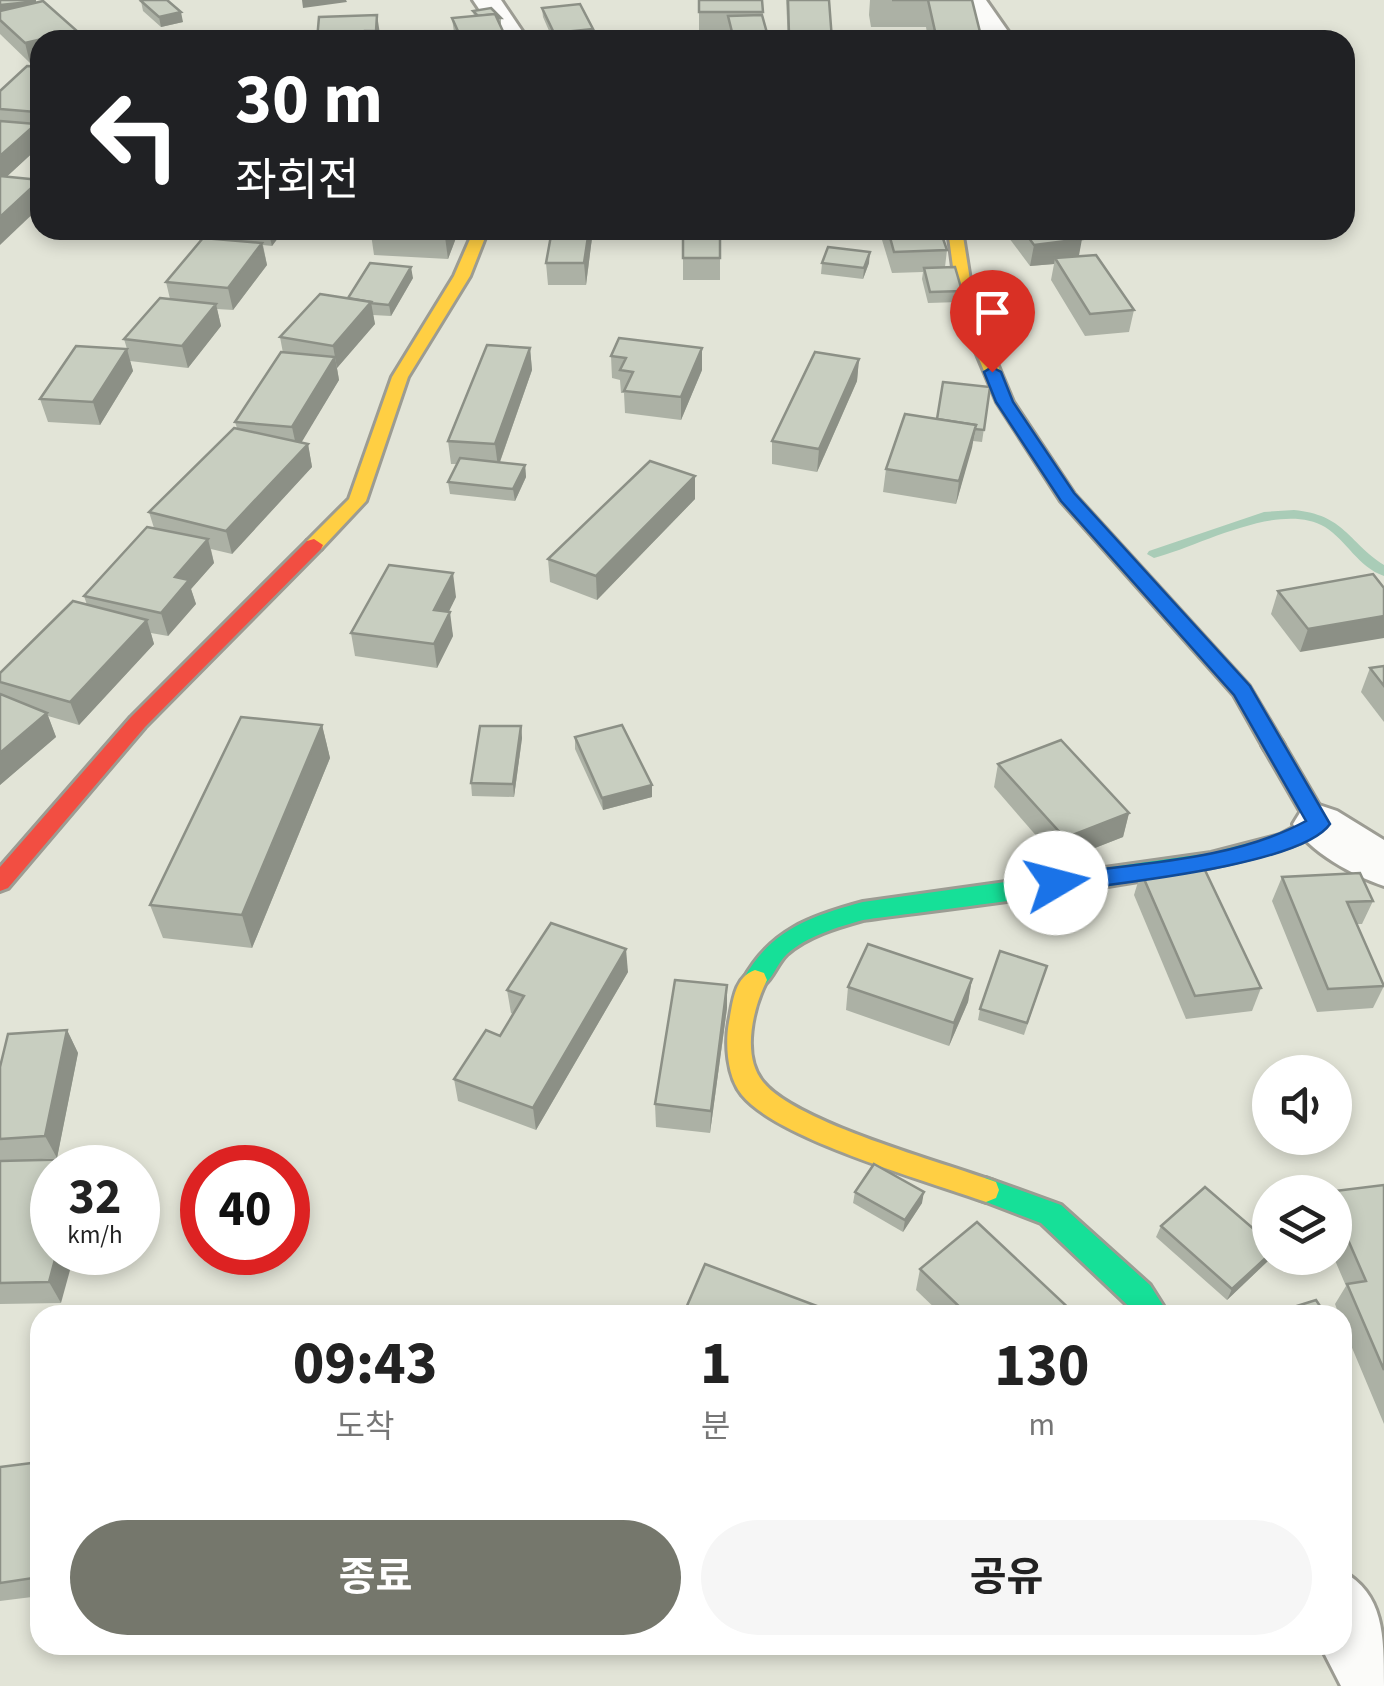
<!DOCTYPE html>
<html lang="ko">
<meta charset="utf-8">
<style>
:root{--surface:#fff;--page:#f6f6f6;--text:#222;--muted:#767676;--accent:#75776c}
body{margin:0;font-family:"Source Sans 3","Noto Sans KR",sans-serif;background:var(--page);color:var(--text);height:100vh;display:flex;flex-direction:column;font-size:38px;white-space:nowrap}
*{box-sizing:border-box;margin:0}
p{font-size:32px;color:var(--muted)}
.icon{flex:none;width:55px;height:55px;fill:none;stroke:currentColor;stroke-width:2;stroke-linecap:round;stroke-linejoin:round}
.map{position:relative;flex:1;overflow:hidden}
.details{position:absolute;left:30px;top:1305px;width:1322px;height:350px;display:flex;flex-direction:column;background:var(--surface);border-radius:30px;box-shadow:0 5px 15px #0003}
.details>*{flex:none}
.top-card{position:absolute;left:30px;top:30px;width:1325px;height:210px;border-radius:30px;box-shadow:0 5px 15px #0003;background:#202124;color:#fff;overflow:hidden}
.tools{position:absolute;left:1252px;top:1055px;display:grid;gap:20px}
.tools a{display:grid;place-items:center;width:100px;height:100px;border-radius:50%;background:var(--surface);box-shadow:0 5px 15px #0003;font-size:50px}
.speed{position:absolute;left:30px;top:1145px;display:flex;gap:20px;font-size:50px;font-weight:700;text-align:center}
.speed>*{display:grid;place-content:center;width:130px;height:130px;border-radius:50%;background:var(--surface);box-shadow:0 5px 15px #0003;line-height:1}
.speed small{font-size:25px;font-weight:400}
.speed .limit{border:15px solid #d22;background:#fff;color:#111}
.pin{position:absolute;display:grid;place-items:center;width:85px;height:85px;color:#fff;margin:-102px -42px;border-radius:50% 50% 50% 0;rotate:-45deg;box-shadow:0 0 10px #0007}
.pin .icon{rotate:45deg}
.me{position:absolute;width:110px;margin:-55px;rotate:82deg;stroke-linejoin:round;filter:drop-shadow(0 0 8px #0008)}
.turn{display:flex;align-items:center;gap:35px;height:210px;padding:0 40px;font-size:45px}
.turn .icon{width:130px;height:130px;stroke-width:2.5}
.turn b{display:block;font-size:70px;line-height:85px}
.eta{display:flex;justify-content:space-evenly;align-items:center;height:170px;text-align:center}
.eta b{font-size:60px;font-weight:700;line-height:70px}
.action{display:flex;gap:20px;margin-top:auto;padding:20px 40px}
.action a{flex:1;height:115px;border-radius:60px;background:var(--accent);color:#fff;font-size:40px;font-weight:700;line-height:115px;text-align:center}
.action a+a{background:var(--page);color:var(--text)}
.map>svg:first-child{display:block}
.lines{fill:none;stroke-linecap:round;stroke-linejoin:round}
.stream{fill:#a9ccb7;fill-rule:evenodd}
.street-casing{stroke:#9c9c93;stroke-width:6}
.fast-casing{stroke:#9c9c93;stroke-width:6}
.slow-casing{stroke:#9c9c93;stroke-width:6}
.jam-casing{stroke:#9c9c93;stroke-width:6}
.street{fill:#fbfbf9;fill-rule:evenodd}
.fast{fill:#16e098;fill-rule:evenodd}
.slow{fill:#ffcf43;fill-rule:evenodd}
.jam{fill:#f24e42;fill-rule:evenodd}
.wall{fill:#acb1a5}
.shaded-wall{fill:#8c9086}
.building{fill:#c8cec0;stroke:#8c9086;stroke-width:2.5}
.route{fill:#1a73e8;stroke:#114b97;stroke-width:2.5}
</style>
<div class="map">
<svg width="1384" height="1686" viewBox="0 0 1384 1686">
<rect width="100%" height="100%" fill="#e2e4d7"/>
<g class="lines">
<path class="stream" d="M1294 510C1345 515 1347 541 1384 565V576C1358 567 1347 541 1325 527 1280 500 1200 546 1154 558L1147 554 1149 551 1264 512Z"/>
<defs>
<g id="street">
<polygon points="473,0 501,0 528,40 500,40"/>
<polygon points="958,0 986,0 1014,40 986,40"/>
<path d="M1319 805 1337 811 1384 840V886C1354 876 1309 852 1293 824L1301 811Z"/>
<path d="M1342 1571C1384 1594 1384 1635 1384 1686H1341L1320 1645H1342Z"/>
</g>
<g id="fast">
<path d="M1273 738 1281 740 1330 824C1298 871 937 909 863 920 838 927 807 936 787 954 773 967 770 994 746 987L743 980C770 930 811 916 863 902L1211 853 1280 835 1306 821 1262 745Z"/>
<polygon points="986,1178 1061,1205 1150,1285 1169,1315 1138,1315 1041,1223 976,1198 973,1190 976,1182"/>
</g>
<g id="slow">
<polygon points="474,230 488,230 470,276 408,377 366,501 321,549 307,549 307,541 349,499 392,377 454,276"/>
<polygon points="948,230 962,230 975,311 1013,402 1074,494 1249,686 1284,745 1281,750 1265,750 1234,695 1061,501 997,402 959,311"/>
<path d="M755 970 764 973 767 980C753 1007 741 1056 763 1082 796 1123 942 1162 996 1182L999 1190 996 1198 986 1202C928 1181 777 1139 742 1095 727 1077 725 1043 729 1022 733 1003 734 977 755 970Z"/>
</g>
<polygon id="jam" points="314,539 323,545 321,549 145,727 8,888 0,891 0,867 131,717 307,541"/>
</defs>
<use href="#street" class="street-casing"/>
<use href="#fast" class="fast-casing"/>
<use href="#slow" class="slow-casing"/>
<use href="#jam" class="jam-casing"/>
<use href="#street" class="street"/>
<use href="#fast" class="fast"/>
<use href="#slow" class="slow"/>
<use href="#jam" class="jam"/>
</g>
<g class="wall">
<polygon points="0,0 36,0 30,63 0,34"/>
<polygon points="699,0 762,0 763,16 769,40 729,40 727,31 699,31"/>
<polygon points="786,0 829,0 832,40 788,40"/>
<polygon points="870,0 972,0 982,40 928,40 926,27 871,27 869,15"/>
<polygon points="141,1 183,22 161,27 143,11"/>
<polygon points="542,8 593,29 593,38 604,40 553,40 543,17"/>
<polygon points="473,11 501,18 501,28 507,40 455,40 452,18 474,16"/>
<polygon points="377,15 379,40 317,40"/>
<polygon points="40,67 40,132 38,132 40,146 6,177 0,245 0,91"/>
<polygon points="218,230 284,230 272,246 263,245 267,265 233,310 217,309 221,326 188,368 130,361 133,371 100,425 48,422 40,399 127,349 124,339 170,299 166,282 220,239"/>
<polygon points="459,230 448,259 374,255 371,234"/>
<polygon points="552,230 593,230 586,285 548,285 546,263"/>
<rect x="683" y="230" width="37" height="50"/>
<polygon points="786,230 814,230 813,240 787,240"/>
<polygon points="879,230 940,230 947,250 945,267 962,291 960,302 928,303 922,279 923,272 892,273"/>
<polygon points="1003,230 1074,230 1079,256 1134,310 1129,332 1085,336 1051,280 1054,264 1030,266"/>
<polygon points="822,263 869,263 863,279 821,274"/>
<polygon points="413,278 391,316 373,315 375,324 337,368 339,380 301,442 308,444 312,467 232,554 211,549 214,563 191,589 196,604 168,636 151,633 154,644 79,725 48,716 56,737 0,785 0,673 87,605 84,596 154,528 149,512 237,428 235,422 283,353 280,337 348,298"/>
<polygon points="530,348 532,370 500,462 525,465 526,477 515,501 450,494 448,482 457,464 451,464 448,441"/>
<polygon points="611,356 702,370 681,420 625,413 624,393 621,393 620,380 612,378"/>
<polygon points="859,359 857,381 817,472 772,464 772,441"/>
<polygon points="990,387 982,442 973,441 956,504 883,492 886,469 937,419"/>
<polygon points="695,476 695,499 597,600 550,582 548,559"/>
<polygon points="1373,574 1300,652 1271,614 1278,591"/>
<polygon points="456,597 448,612 453,636 437,668 355,656 351,633"/>
<polygon points="1384,666 1384,722 1361,692 1370,668"/>
<polygon points="322,725 330,758 252,948 163,938 150,905"/>
<polygon points="521,726 522,738 514,797 472,796 471,783"/>
<polygon points="575,737 652,797 603,810 575,749"/>
<polygon points="998,764 1129,813 1123,837 1059,862 994,787"/>
<polygon points="1141,872 1261,988 1252,1011 1186,1019 1134,895"/>
<polygon points="1282,877 1373,901 1362,924 1357,924 1384,986 1373,1008 1317,1012 1272,901"/>
<polygon points="1047,966 1024,1035 978,1020 980,1009"/>
<polygon points="628,972 536,1130 458,1101 454,1079 500,1036 513,1014 511,1013 507,990"/>
<polygon points="972,979 968,1002 949,1046 846,1010 848,987"/>
<polygon points="727,1008 710,1133 656,1127 655,1104"/>
<polygon points="67,1030 78,1053 57,1158 25,1160 61,1303 0,1304 0,1067"/>
<polygon points="1384,1185 1384,1424 1342,1324 1342,1315 1339,1315 1335,1304 1346,1286 1334,1258 1335,1192 1326,1192"/>
<polygon points="855,1192 922,1203 903,1232 853,1203"/>
<polygon points="1161,1226 1270,1259 1227,1300 1156,1237"/>
<polygon points="920,1269 1076,1315 942,1315 916,1290"/>
<polygon points="40,1462 40,1596 0,1601 0,1467"/>
</g>
<g class="shaded-wall">
<polygon points="30,0 36,0 36,21 0,20 0,5"/>
<polygon points="302,0 346,0 347,2 303,8"/>
<polygon points="181,12 183,22 161,27 159,17"/>
<polygon points="377,15 380,34 379,40 378,40 376,31"/>
<polygon points="593,29 593,39 554,40 554,33"/>
<polygon points="77,31 80,40 40,40 40,60 30,63 25,43"/>
<polygon points="36,124 40,139 40,146 0,183 0,156"/>
<polygon points="40,181 40,207 0,245 0,217"/>
<polygon points="268,230 284,230 272,246"/>
<polygon points="448,230 459,230 448,259 445,237"/>
<polygon points="589,230 593,230 586,285 584,263"/>
<polygon points="1082,239 1078,261 1055,258 1054,264 1030,266 1034,245"/>
<polygon points="262,243 267,265 233,310 228,288"/>
<polygon points="870,252 869,263 863,279 864,268"/>
<polygon points="411,267 413,278 391,316 389,305"/>
<polygon points="371,302 375,324 337,368 333,346"/>
<polygon points="216,304 221,326 188,368 182,346"/>
<polygon points="530,348 532,370 498,467 495,444"/>
<polygon points="702,348 702,370 681,420 681,397"/>
<polygon points="127,349 133,371 100,425 93,402"/>
<polygon points="335,357 339,380 297,450 292,427"/>
<polygon points="859,359 857,381 817,472 819,449"/>
<polygon points="976,425 972,448 956,504 959,481"/>
<polygon points="308,444 312,467 232,554 226,531"/>
<polygon points="525,465 526,477 515,501 513,489"/>
<polygon points="695,476 695,499 597,600 596,576"/>
<polygon points="208,539 214,563 191,589 196,604 168,636 161,613 175,577"/>
<polygon points="453,573 456,597 438,634 434,610"/>
<polygon points="450,612 453,636 437,668 434,644"/>
<polygon points="1384,616 1384,638 1300,652 1308,629"/>
<polygon points="147,620 154,644 79,725 70,702"/>
<polygon points="47,713 56,737 0,785 0,753"/>
<polygon points="322,725 330,758 252,948 242,915"/>
<polygon points="521,726 522,738 514,797 513,784"/>
<polygon points="652,785 652,797 603,810 602,798"/>
<polygon points="1129,813 1123,837 1059,862 1065,838"/>
<polygon points="626,949 628,972 536,1130 533,1108"/>
<polygon points="972,979 968,1002 949,1046 954,1023"/>
<polygon points="727,985 727,1008 710,1133 711,1111"/>
<polygon points="67,1030 78,1053 57,1158 45,1136"/>
<polygon points="924,1192 922,1203 903,1232 905,1220"/>
<polygon points="57,1252 75,1252 61,1303 49,1282"/>
<polygon points="1270,1254 1270,1259 1227,1300 1232,1289"/>
</g>
<g class="building">
<polygon points="0,0 30,0 30,2 0,5"/>
<polygon points="144,0 167,0 181,12 159,17 141,1"/>
<polygon points="699,0 762,0 763,12 699,12"/>
<polygon points="788,0 829,0 832,40 802,40 802,35 789,35"/>
<polygon points="892,0 972,0 982,40 937,40 928,0"/>
<polygon points="43,1 77,31 25,43 0,20 0,11"/>
<polygon points="580,4 593,29 554,33 542,8"/>
<polygon points="491,8 501,18 497,18 495,14 478,16 473,11"/>
<polygon points="495,14 507,40 462,40 452,18"/>
<polygon points="377,15 376,31 365,31 365,40 317,40 319,17"/>
<polygon points="762,15 769,40 734,40 728,16"/>
<polygon points="604,38 604,40 572,40"/>
<polygon points="27,66 40,67 40,108 36,112 0,109 0,91"/>
<polygon points="0,121 36,124 0,156"/>
<polygon points="0,176 40,180 0,217"/>
<polygon points="373,230 448,230 445,237 371,234"/>
<polygon points="552,230 589,230 584,263 546,263"/>
<rect x="683" y="230" width="37" height="28"/>
<polygon points="888,230 940,230 947,250 894,252"/>
<polygon points="1023,230 1074,230 1082,239 1034,245"/>
<polygon points="203,238 262,243 228,288 166,282"/>
<polygon points="828,247 870,252 864,268 822,263"/>
<polygon points="1096,255 1134,310 1090,314 1055,258"/>
<polygon points="370,263 411,267 389,305 370,303 371,302 348,298"/>
<polygon points="955,267 962,291 930,292 924,268"/>
<polygon points="320,294 371,302 333,346 280,337"/>
<polygon points="160,298 216,304 182,346 124,339"/>
<polygon points="619,338 702,348 681,397 624,391 633,372 620,370 626,358 611,356"/>
<polygon points="487,345 530,348 495,444 448,441"/>
<polygon points="76,346 127,349 93,402 40,399"/>
<polygon points="281,352 335,357 292,427 235,422"/>
<polygon points="815,352 859,359 819,449 772,441"/>
<polygon points="943,382 990,387 984,430 974,429 976,425 937,419"/>
<polygon points="905,414 976,425 959,481 886,469"/>
<polygon points="234,428 308,444 226,531 149,512"/>
<polygon points="460,458 525,465 513,489 448,482"/>
<polygon points="650,461 695,476 596,576 548,559"/>
<polygon points="147,527 208,539 175,577 189,580 161,613 84,596"/>
<polygon points="389,565 453,573 434,610 450,612 434,644 351,633"/>
<polygon points="1373,574 1384,588 1384,616 1308,629 1278,591"/>
<polygon points="73,601 147,620 70,702 0,682 0,673"/>
<polygon points="1384,666 1384,686 1370,668"/>
<polygon points="0,694 47,713 0,753"/>
<polygon points="241,717 322,725 242,915 150,905"/>
<polygon points="622,725 652,785 602,798 575,737"/>
<polygon points="480,726 521,726 513,784 471,783"/>
<polygon points="1061,740 1129,813 1065,838 998,764"/>
<polygon points="1203,866 1261,988 1195,996 1141,872"/>
<polygon points="1360,873 1373,901 1347,902 1384,986 1328,989 1282,877"/>
<polygon points="551,923 626,949 533,1108 454,1079 486,1030 500,1036 524,996 507,990"/>
<polygon points="868,944 972,979 954,1023 848,987"/>
<polygon points="1000,951 1047,966 1027,1023 980,1009"/>
<polygon points="675,980 727,985 711,1111 655,1104"/>
<polygon points="67,1030 45,1136 0,1139 0,1067 8,1034"/>
<polygon points="83,1159 80,1168 52,1168 52,1252 57,1252 49,1282 0,1283 0,1161"/>
<polygon points="874,1164 924,1192 905,1220 855,1192"/>
<polygon points="1384,1185 1384,1370 1347,1284 1366,1281 1335,1210 1335,1192 1327,1192"/>
<polygon points="1205,1187 1270,1243 1270,1254 1232,1289 1161,1226"/>
<polygon points="977,1222 1076,1315 968,1315 920,1269"/>
<polygon points="705,1264 825,1309 823,1315 683,1315"/>
<polygon points="1316,1300 1326,1315 1268,1315"/>
<polygon points="40,1462 40,1577 0,1583 0,1467"/>
</g>
<path class="route" d="M992 367 1001 372 1013 402 1074 493 1250 686 1330 824C1301 866 1110 884 1056 892L1048 889 1045 883 1048 877 1056 875C1138 863 1232 861 1306 821L1234 695 1061 501 996 402 984 372Z"/>
</svg>
<div class="tools">
<a><svg class="icon" aria-label="sound" viewBox="0 0 24 24"><path d="M4 9h4l5-4v14l-5-4H4zM17 9q2 3 0 6"/></svg></a>
<a><svg class="icon" aria-label="layers" viewBox="0 0 24 24"><path d="M12 4l9 5-9 5-9-5zM3 14l9 5 9-5"/></svg></a>
</div>
<div class="speed"><div>32<small>km/h</small></div><div class="limit">40</div></div>
<div class="pin" style="left:992px;top:372px;background:#d93025"><svg class="icon" aria-label="arrive" viewBox="0 0 24 24"><path d="M6 21V4h12l-3 4 3 4H6"/></svg></div>
<svg class="me" style="left:1056px;top:883px" viewBox="-20 -20 40 40"><circle r="19" fill="#fff"/><path d="M0-13L10 11 0 6-10 11z" fill="#1a73e8"/></svg>
<div class="top-card">
<div class="turn"><svg class="icon" aria-label="left" viewBox="0 0 24 24"><path d="M17 20v-9H6M10 6l-5 5 5 5"/></svg><div><b>30 m</b>좌회전</div></div>
</div>
<section class="details">
<div class="eta">
<div><b>09:43</b><p>도착</p></div>
<div><b>1</b><p>분</p></div>
<div><b>130</b><p>m</p></div>
</div>
<div class="action"><a>종료</a><a>공유</a></div>
</section>
</div>
